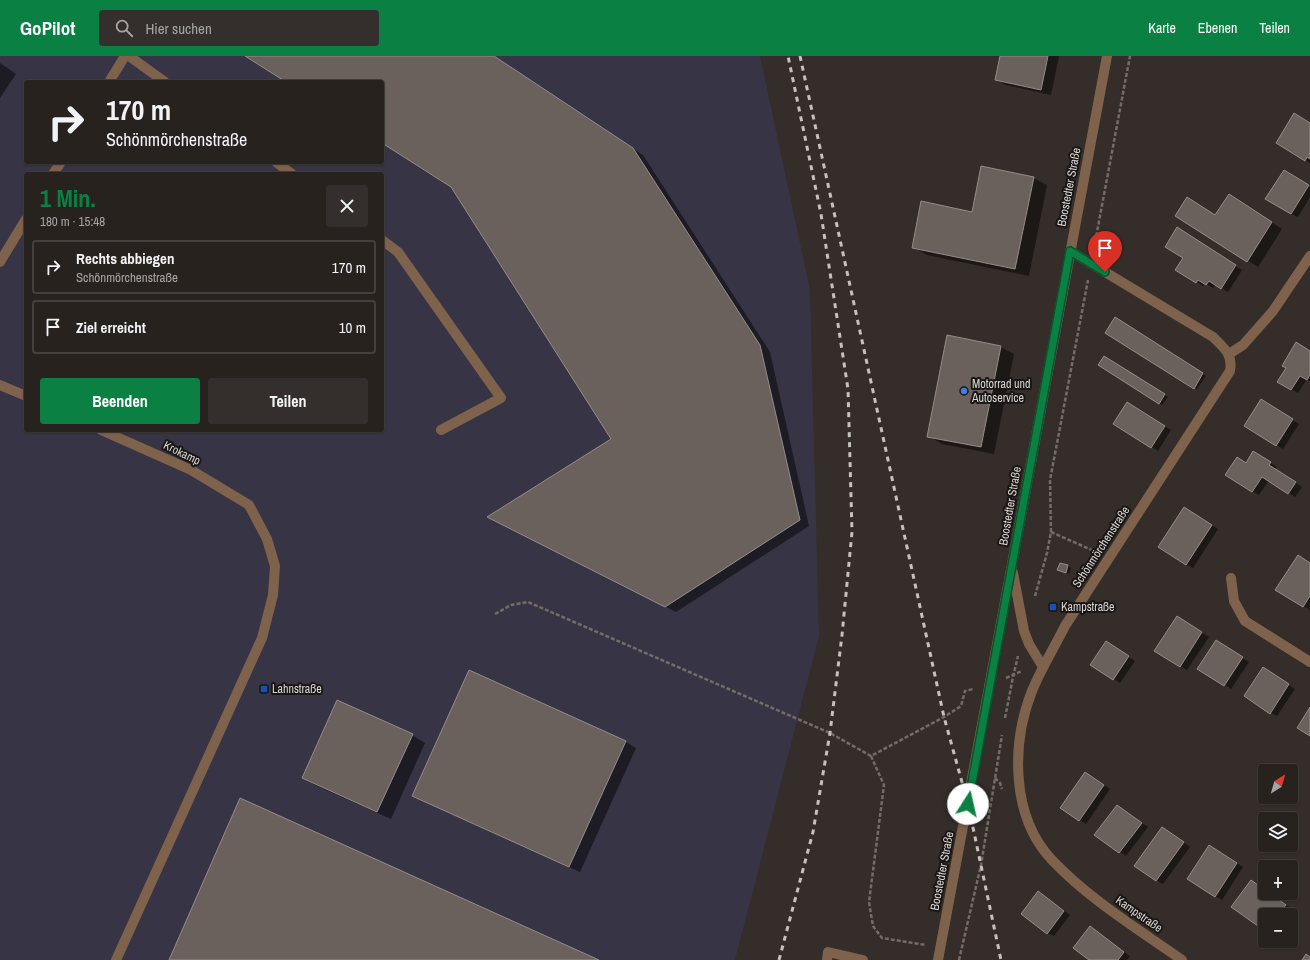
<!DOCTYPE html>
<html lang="de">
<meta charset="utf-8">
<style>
:root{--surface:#28221f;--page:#342f2c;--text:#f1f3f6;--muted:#a5a4a4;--line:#443f3d;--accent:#0b8043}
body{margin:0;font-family:"Archivo Narrow",sans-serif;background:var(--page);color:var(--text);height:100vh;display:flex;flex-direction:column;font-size:15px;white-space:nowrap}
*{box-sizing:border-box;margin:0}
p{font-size:13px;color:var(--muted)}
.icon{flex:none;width:22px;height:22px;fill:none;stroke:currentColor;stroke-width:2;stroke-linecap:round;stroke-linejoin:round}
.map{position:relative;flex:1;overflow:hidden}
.details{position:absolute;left:24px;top:116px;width:360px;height:260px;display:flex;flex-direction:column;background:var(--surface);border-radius:4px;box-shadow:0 1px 3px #0004,0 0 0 1px var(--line)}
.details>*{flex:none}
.banner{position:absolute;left:24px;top:24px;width:360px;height:84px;border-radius:4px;box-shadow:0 1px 3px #0004,0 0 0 1px var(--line);background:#28221f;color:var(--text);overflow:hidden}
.needle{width:26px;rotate:37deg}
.tools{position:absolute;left:1258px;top:708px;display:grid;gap:8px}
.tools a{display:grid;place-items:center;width:40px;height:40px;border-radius:4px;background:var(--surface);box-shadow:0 1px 3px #0004,0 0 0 1px var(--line);font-size:20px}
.pin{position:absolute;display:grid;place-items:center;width:34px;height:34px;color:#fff;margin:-41px -17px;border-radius:50% 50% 50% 0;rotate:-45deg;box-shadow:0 0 4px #0007}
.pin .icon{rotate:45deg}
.me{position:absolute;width:44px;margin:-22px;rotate:10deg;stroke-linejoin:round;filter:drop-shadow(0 0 3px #0008)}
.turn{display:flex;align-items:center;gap:14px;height:84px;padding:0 16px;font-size:18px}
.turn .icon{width:52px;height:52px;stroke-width:2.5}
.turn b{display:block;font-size:28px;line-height:34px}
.round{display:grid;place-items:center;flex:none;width:42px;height:42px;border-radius:4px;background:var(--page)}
.summary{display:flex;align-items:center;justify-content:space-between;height:68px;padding:0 16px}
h1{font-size:24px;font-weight:700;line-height:30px;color:var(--accent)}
.cta{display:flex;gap:8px;margin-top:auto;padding:8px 16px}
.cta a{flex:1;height:46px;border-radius:4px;background:var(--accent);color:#fff;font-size:16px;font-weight:700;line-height:46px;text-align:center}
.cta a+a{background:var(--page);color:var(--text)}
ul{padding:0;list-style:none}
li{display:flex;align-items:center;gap:12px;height:54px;margin:0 8px 6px;padding:0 8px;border:2px solid var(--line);border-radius:4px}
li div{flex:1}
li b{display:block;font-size:15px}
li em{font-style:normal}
header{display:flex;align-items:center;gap:24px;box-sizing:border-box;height:56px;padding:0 20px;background:var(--accent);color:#fff}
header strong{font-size:19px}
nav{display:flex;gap:22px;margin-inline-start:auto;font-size:14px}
.search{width:280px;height:36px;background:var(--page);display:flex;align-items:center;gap:10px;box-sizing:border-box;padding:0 14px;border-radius:4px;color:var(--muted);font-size:15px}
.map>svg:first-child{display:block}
.industrial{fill:#373445;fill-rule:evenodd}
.shadow{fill:#0007}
.building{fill:#6a615d;stroke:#968c88}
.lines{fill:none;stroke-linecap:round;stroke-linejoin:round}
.path{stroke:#736d69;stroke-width:2.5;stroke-dasharray:4 2;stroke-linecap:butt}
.minor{stroke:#7f624c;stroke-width:10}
.rail{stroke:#c5c1be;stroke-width:3;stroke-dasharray:5 5;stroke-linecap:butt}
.route-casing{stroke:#07532c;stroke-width:10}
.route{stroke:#0b8043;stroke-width:7}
.shop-dot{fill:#3f7fe0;stroke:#1a1615;stroke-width:1.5}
.transit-dot{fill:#1a4fb4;stroke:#1a1615;stroke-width:1.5}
.labels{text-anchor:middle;stroke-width:4;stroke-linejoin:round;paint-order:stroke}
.street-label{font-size:12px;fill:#d8d4d1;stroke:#1a1615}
.poi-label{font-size:12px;fill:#d8d4d1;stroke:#1a1615;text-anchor:start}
</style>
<header>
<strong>GoPilot</strong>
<div class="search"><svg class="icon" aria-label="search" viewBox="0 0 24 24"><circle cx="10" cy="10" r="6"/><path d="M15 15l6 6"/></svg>Hier suchen</div>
<nav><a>Karte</a><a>Ebenen</a><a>Teilen</a></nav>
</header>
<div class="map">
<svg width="1310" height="904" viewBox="0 0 1310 904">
<rect width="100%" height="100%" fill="#352d29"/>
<path class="industrial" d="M0 0H760L810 234 819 580 735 904H0ZM26 26H382V106H26ZM26 118H382V374H26Z"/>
<g class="shadow">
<polygon points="247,0 493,0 643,99 770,296 809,470 676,556 498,466 612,383 451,130 382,86 382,26 288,26"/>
<polygon points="1001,0 1059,0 1051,39 1006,29 996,24"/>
<polygon points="0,7 16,18 0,42"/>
<polygon points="1310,68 1310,107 1277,87"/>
<polygon points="1284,115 1310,131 1310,141 1298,161 1291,158"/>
<polygon points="1033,122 1047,129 1029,220 927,199 913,191"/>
<polygon points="1239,145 1282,173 1258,211 1177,160 1216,160"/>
<polygon points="1184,176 1242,214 1228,236 1216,229 1213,232 1205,227 1203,230 1177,213 1184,202"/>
<polygon points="1115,263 1206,320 1197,333 1107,276"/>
<polygon points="1000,291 1014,298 994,398 942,388 928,380"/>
<polygon points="1310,296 1310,325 1307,323 1298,337 1278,326"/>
<polygon points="1105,301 1168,341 1162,349 1100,309"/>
<polygon points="1268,348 1299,368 1283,393 1246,370"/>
<polygon points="1134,351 1171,374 1158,395 1152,391"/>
<polygon points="1260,400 1277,411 1275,413 1302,431 1295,441 1269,424 1259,439 1252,435 1246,408"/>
<polygon points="1191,456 1218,473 1193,512 1186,508"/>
<polygon points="1310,507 1310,554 1303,550"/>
<polygon points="1068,510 1071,512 1069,518 1061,515"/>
<polygon points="1183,565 1209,581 1187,614 1156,595"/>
<polygon points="1223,589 1249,606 1231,633 1225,629"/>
<polygon points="1113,591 1135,605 1120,627 1092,609"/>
<polygon points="469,616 626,686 636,692 580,816 424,745 414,739"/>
<polygon points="1269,616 1295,633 1277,660 1271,657"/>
<polygon points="412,679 425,687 391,763 317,730 303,722"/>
<polygon points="1092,721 1110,733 1086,768 1061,752"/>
<polygon points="1117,750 1148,771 1126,800 1096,779"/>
<polygon points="1169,776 1190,791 1163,828 1156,824"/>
<polygon points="1216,794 1243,811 1222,844 1188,823"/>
<polygon points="1252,825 1265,834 1265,837 1270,837 1292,853 1288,859 1265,859 1265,874"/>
<polygon points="1038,836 1070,859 1054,880 1047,877"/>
<polygon points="1090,871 1130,900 1127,904 1091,904"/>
</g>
<g class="building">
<polygon points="245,0 494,0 633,92 760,289 800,464 665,551 487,461 611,383 451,131 382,87 382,26 286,26"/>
<polygon points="1000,0 1048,0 1041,34 995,24"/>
<polygon points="1294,57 1310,67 1310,103 1307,101 1305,105 1276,87"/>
<polygon points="981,110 1034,121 1015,213 912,192 921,145 972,156"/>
<polygon points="1284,114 1309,129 1291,158 1265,143"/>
<polygon points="1229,138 1272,166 1247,206 1175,160 1187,141 1215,159"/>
<polygon points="1177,171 1236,209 1221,233 1209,225 1206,229 1198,224 1196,227 1175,214 1183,202 1165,191"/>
<polygon points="1115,261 1203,317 1194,333 1105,277"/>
<polygon points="947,279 1001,290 981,391 927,381"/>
<polygon points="1296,286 1310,295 1310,319 1307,324 1300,320 1291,334 1277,326 1286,312 1282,310"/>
<polygon points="1104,300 1165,338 1159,348 1098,309"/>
<polygon points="1261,343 1293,363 1276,390 1244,370"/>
<polygon points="1127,346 1165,370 1151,392 1113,368"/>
<polygon points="1253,395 1271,406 1269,409 1296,426 1288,438 1262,421 1252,436 1225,419 1237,401 1246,407"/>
<polygon points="1184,451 1212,469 1186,509 1158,491"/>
<polygon points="1298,499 1310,507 1310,540 1303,551 1275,534"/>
<polygon points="1060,507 1068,509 1066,517 1057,514"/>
<polygon points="1177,560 1202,576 1180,611 1154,595"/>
<polygon points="1216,584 1243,601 1224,630 1197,613"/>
<polygon points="1106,585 1129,600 1113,624 1090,609"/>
<polygon points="1263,611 1289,628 1270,658 1244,640"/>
<polygon points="469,614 626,685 569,811 412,740"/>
<polygon points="337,644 413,678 377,756 302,722"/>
<polygon points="1310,651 1310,680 1297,672"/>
<polygon points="1085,716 1104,729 1079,765 1060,752"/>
<polygon points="240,742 599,904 169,904"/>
<polygon points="1117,749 1142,767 1119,797 1094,779"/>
<polygon points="1162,771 1184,786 1156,825 1134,810"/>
<polygon points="1209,789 1237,807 1215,841 1187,823"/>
<polygon points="1251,824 1265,834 1265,837 1270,837 1286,849 1278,859 1265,859 1265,875 1231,851"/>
<polygon points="1038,835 1064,855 1047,878 1021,858"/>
<polygon points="1090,870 1124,896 1118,904 1089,904 1073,892"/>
<polygon points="1306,898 1310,901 1310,904 1302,904"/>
</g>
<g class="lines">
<g class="path">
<polyline points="1094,192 1130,0"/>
<polyline points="1051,476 1094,495"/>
<polyline points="1035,540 1047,497 1051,476 1050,424 1088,224"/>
<polyline points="495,558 511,549 528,546 830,677 871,700 944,661 961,650 965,635 973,633"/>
<polyline points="1006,622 1022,615"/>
<polyline points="1005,662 1013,621 1018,600"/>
<polyline points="871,700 884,729 869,846 873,870 882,882 926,889"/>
<polyline points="995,722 1000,727 1002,733"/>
<polyline points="959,904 981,809 1002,679"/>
</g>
<g class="minor">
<polyline points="129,0 165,26"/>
<polyline points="109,26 125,0"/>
<polyline points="276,106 292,118"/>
<polyline points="53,118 61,106"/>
<polyline points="382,184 398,196 501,342 441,374"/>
<path d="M1070 195 1213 281C1224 292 1233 298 1230 315L1065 570C1054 592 1041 613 1032 635 1011 688 1011 761 1052 804 1090 844 1138 873 1182 904"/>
<polyline points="0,206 26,163"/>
<polyline points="1229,298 1243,289 1273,255 1310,200"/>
<polyline points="0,329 26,340"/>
<polyline points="101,374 191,414 249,449 267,483 275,510 273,539 262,582 116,904"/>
<polyline points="1013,517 1024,575 1029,588 1043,611"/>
<polyline points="1231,522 1234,545 1245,565 1310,606"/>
<polyline points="827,904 828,896 863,904"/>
<polyline points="938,904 1107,0"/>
</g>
<g class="rail">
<polyline points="800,0 944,661 968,748 1001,904"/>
<polyline points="779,904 813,776 830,677 842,579 852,476 848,333 821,158 788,0"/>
</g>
</g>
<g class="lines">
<defs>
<polyline id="route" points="968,748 1070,195 1105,216"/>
</defs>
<use href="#route" class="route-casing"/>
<use href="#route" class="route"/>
</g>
<circle class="shop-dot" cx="964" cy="335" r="4"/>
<g class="transit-dot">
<rect x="1049" y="547" width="8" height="8" rx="2"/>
<rect x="260" y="629" width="8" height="8" rx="2"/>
</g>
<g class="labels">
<g class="street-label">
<text transform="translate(1069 131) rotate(-79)" y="4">Boostedter Straße</text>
<text transform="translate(182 397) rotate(26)" y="4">Krokamp</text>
<text transform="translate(1010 450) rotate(-80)" y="4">Boostedter Straße</text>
<text transform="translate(1101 491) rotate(-57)" y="4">Schönmörchenstraße</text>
<text transform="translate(942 815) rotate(-79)" y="4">Boostedter Straße</text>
<text transform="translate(1139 858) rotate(35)" y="4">Kampstraße</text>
</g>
<g class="poi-label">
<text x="972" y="332">Motorrad und<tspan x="972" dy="14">Autoservice</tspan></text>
<text x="1061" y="555">Kampstraße</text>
<text x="272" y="637">Lahnstraße</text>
</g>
</g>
</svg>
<div class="tools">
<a><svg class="needle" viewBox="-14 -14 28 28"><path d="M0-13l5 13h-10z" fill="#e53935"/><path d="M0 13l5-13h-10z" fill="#a5a4a4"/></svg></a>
<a><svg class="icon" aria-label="layers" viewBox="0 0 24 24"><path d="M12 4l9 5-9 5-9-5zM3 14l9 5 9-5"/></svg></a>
<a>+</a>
<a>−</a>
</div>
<div class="pin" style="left:1105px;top:216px;background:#d93025"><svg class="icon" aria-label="arrive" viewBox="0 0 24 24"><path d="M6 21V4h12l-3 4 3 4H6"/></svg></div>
<svg class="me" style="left:968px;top:748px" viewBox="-20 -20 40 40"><circle r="19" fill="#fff"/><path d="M0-13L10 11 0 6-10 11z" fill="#0b8043"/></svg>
<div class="banner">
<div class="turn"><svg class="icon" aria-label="right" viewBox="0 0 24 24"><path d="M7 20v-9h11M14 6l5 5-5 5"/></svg><div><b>170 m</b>Schönmörchenstraße</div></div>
</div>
<section class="details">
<div class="summary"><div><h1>1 Min.</h1><p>180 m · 15:48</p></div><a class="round"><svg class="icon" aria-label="close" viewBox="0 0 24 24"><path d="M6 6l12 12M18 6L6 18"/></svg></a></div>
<ul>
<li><svg class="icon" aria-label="right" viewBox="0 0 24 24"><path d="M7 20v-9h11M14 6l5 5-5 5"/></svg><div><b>Rechts abbiegen</b><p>Schönmörchenstraße</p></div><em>170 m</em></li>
<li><svg class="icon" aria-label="arrive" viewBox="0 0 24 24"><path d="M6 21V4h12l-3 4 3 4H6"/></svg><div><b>Ziel erreicht</b></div><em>10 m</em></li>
</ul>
<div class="cta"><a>Beenden</a><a>Teilen</a></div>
</section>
</div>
